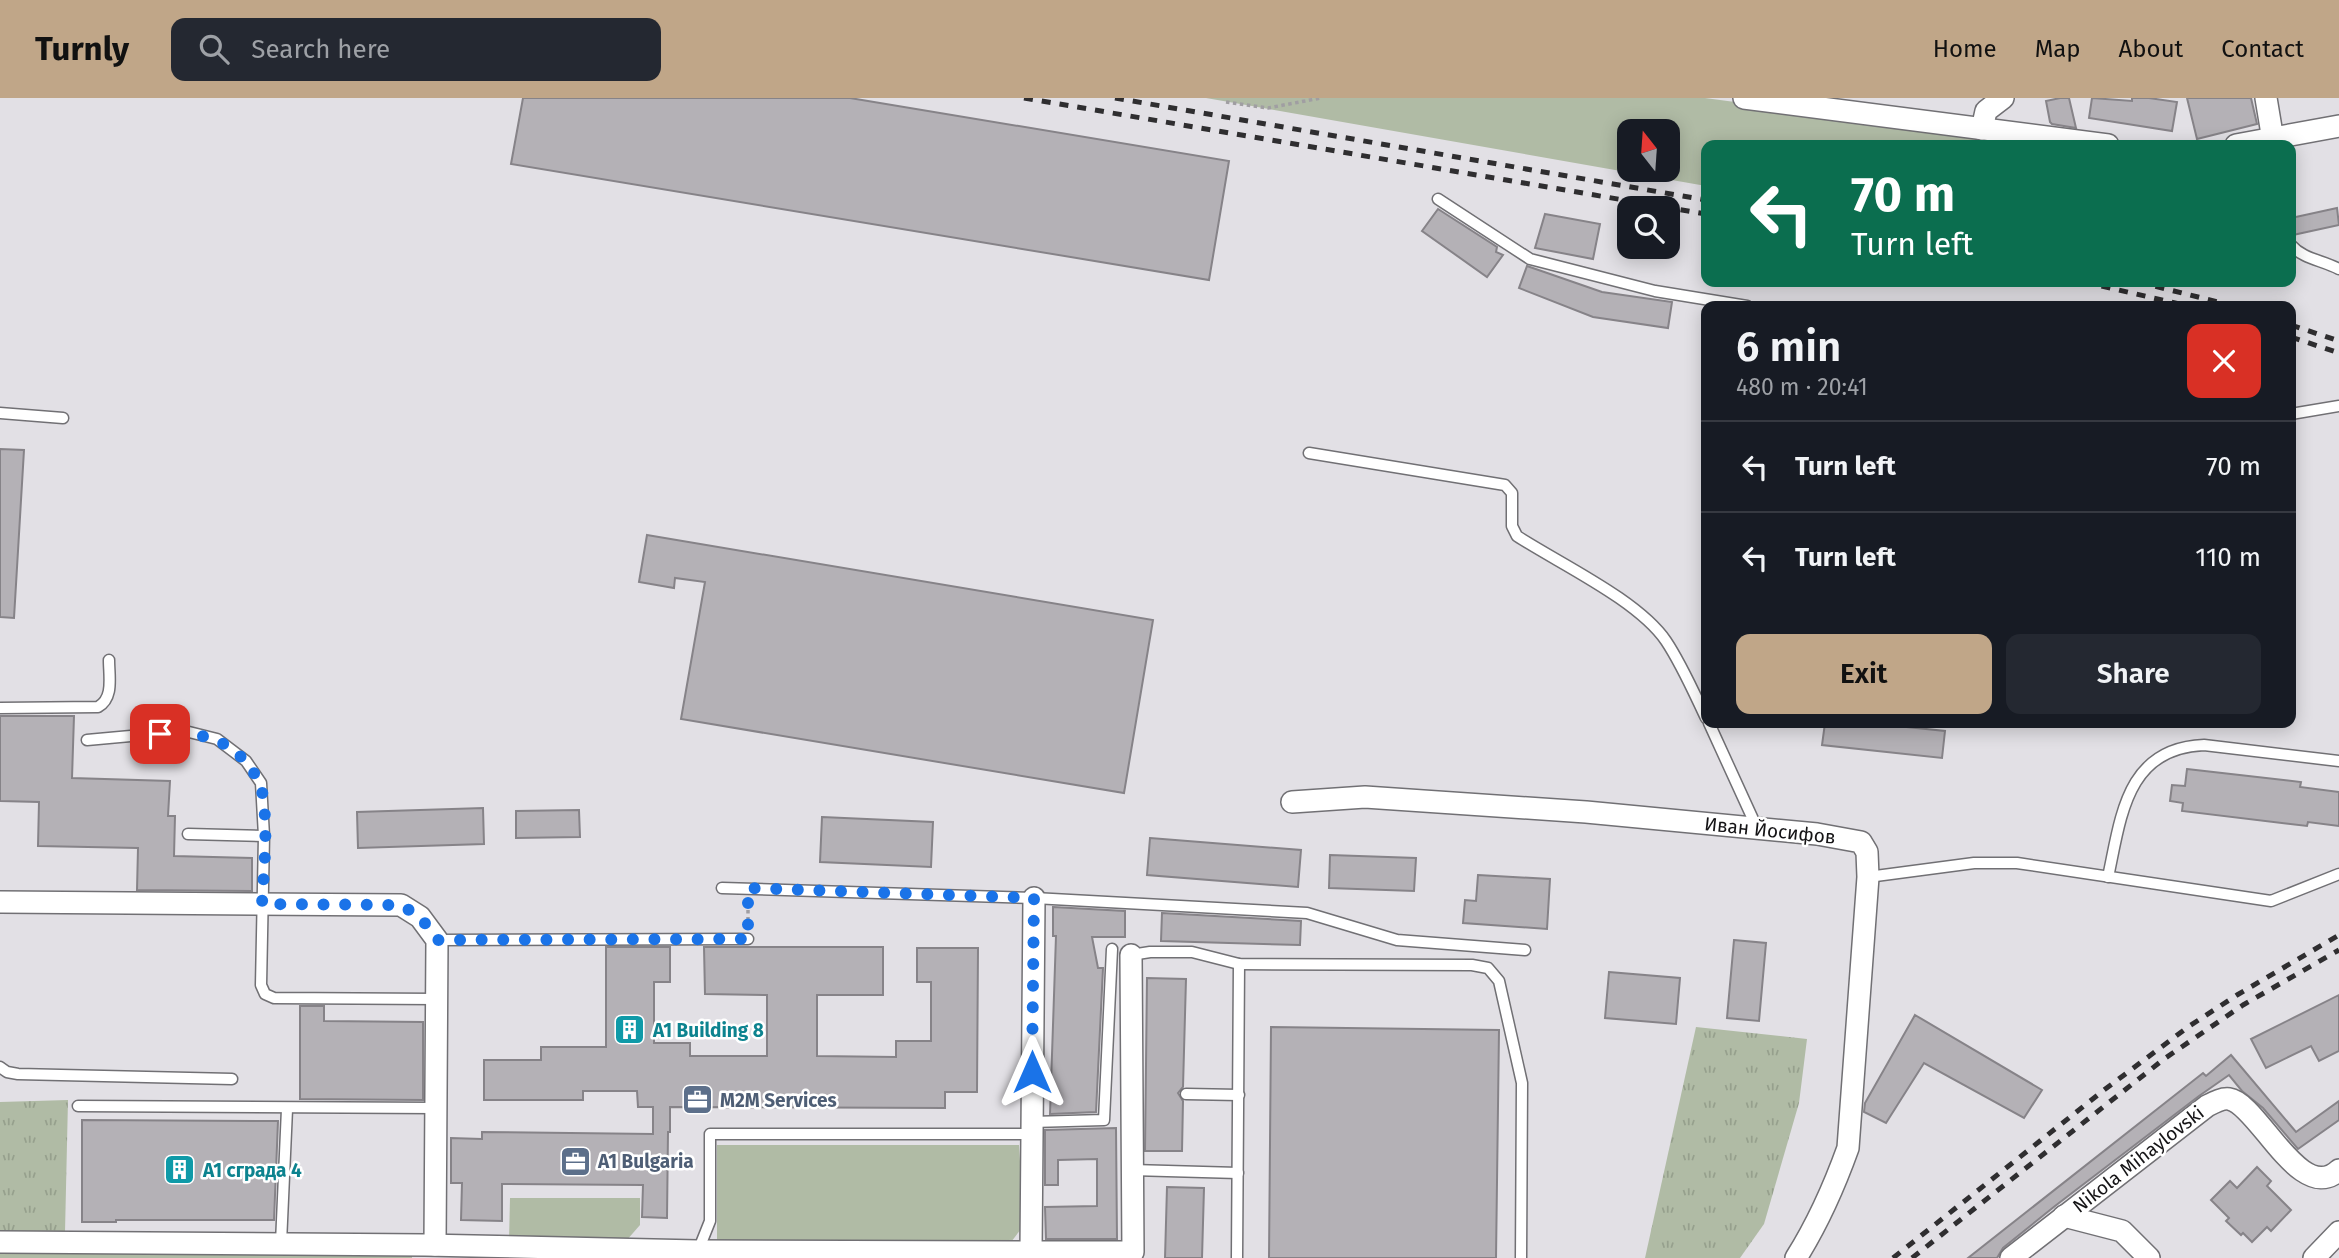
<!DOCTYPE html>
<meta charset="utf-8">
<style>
:root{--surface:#171b24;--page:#242831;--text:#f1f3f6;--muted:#9ea1a6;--line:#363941;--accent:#c0a688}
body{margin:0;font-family:"Fira Sans",sans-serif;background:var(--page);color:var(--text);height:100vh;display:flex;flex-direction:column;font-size:26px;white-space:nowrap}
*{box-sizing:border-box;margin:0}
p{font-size:23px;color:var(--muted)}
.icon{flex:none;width:38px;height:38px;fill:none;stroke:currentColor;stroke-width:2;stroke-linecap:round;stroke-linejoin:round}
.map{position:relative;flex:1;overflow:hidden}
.side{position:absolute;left:1701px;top:203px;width:595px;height:427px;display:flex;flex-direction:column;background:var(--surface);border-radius:14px;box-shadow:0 4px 18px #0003}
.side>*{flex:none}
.hud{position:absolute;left:1701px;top:42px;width:595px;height:147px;border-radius:14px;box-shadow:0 4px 18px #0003;background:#0b6e4f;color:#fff;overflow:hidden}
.needle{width:46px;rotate:343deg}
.fabs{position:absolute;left:1617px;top:21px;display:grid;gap:14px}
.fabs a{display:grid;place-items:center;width:63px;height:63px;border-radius:14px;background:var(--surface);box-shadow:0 4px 18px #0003;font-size:35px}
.pin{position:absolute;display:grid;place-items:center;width:60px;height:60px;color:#fff;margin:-30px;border-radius:14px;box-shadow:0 4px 10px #0006}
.me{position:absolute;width:77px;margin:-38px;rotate:0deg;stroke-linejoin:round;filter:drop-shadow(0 0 5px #0008)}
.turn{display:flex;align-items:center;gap:24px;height:147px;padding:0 35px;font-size:32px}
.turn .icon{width:91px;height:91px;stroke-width:2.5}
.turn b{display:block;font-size:49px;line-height:60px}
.round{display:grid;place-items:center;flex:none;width:74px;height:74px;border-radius:14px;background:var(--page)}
.overview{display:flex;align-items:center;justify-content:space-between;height:119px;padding:0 35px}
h1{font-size:42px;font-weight:600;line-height:52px}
.button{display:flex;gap:14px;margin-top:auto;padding:14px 35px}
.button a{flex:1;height:80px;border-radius:14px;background:var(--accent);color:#111;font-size:28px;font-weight:600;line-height:80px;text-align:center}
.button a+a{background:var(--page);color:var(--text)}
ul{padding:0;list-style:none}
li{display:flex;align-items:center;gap:21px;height:91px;padding:0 35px;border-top:2px solid var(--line)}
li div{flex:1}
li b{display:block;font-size:26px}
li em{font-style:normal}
header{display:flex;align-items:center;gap:42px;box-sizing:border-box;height:98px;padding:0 35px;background:var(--accent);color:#111}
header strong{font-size:33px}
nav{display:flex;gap:38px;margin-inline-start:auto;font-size:24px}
.search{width:490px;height:63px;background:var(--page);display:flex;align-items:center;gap:18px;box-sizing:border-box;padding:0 24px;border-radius:14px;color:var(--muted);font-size:26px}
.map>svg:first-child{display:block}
.grass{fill:url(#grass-tufts)}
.park{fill:#b0bba5;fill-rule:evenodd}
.building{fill:#b4b1b6;stroke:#868388;stroke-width:2}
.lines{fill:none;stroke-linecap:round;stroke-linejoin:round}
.service-casing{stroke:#717074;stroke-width:13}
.minor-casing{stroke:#717074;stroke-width:24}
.path{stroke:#a09ea2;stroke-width:3.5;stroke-dasharray:3.5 3.5;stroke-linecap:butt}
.service{stroke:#fff;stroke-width:10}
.minor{stroke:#fff;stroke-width:21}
.rail{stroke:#2f2e30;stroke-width:5;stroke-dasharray:9 9;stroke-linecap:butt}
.route{stroke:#1a73e8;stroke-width:12;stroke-dasharray:0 21.6}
.labels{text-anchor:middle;stroke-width:5;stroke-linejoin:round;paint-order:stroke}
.street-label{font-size:19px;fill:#151416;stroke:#fff}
.culture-label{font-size:19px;font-weight:bold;fill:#0d838f;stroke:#fff;text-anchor:start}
.service-label{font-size:19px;font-weight:bold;fill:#4e5e75;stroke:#fff;text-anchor:start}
</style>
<header>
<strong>Turnly</strong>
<div class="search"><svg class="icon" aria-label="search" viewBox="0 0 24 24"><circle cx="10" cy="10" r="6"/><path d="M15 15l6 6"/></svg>Search here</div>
<nav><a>Home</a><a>Map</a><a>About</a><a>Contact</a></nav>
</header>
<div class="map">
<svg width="2339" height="1160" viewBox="0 0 2339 1160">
<defs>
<pattern id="grass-tufts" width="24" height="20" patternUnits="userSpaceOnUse" patternTransform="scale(1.75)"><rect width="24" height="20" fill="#b0bba5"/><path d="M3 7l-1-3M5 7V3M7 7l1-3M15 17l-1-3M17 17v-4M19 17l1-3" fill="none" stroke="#96a08d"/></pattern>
</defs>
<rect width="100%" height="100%" fill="#e2e0e5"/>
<g class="grass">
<polygon points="1696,929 1807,941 1799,1005 1764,1126 1740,1160 1645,1160"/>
<polygon points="68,1002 65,1134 412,1154 412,1160 0,1160 0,1004"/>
</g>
<g class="park">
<path d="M1206 0H1705L2027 43V47H1706V88ZM1629 33H1668V72H1629Z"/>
<polygon points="717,1047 1019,1047 1024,1127 1008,1148 717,1144"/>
<polygon points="510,1100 640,1100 640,1127 626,1143 509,1143"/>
</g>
<g class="building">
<polygon points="523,0 850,0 1229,63 1209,182 511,66"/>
<polygon points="2060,0 2069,0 2076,30 2052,26 2050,24 2046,3"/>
<polygon points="2092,0 2132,3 2132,0 2149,0 2177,4 2172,33 2089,20"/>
<polygon points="2187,0 2251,0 2257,26 2197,41"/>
<polygon points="2337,110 2339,127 2293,137 2291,120"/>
<polygon points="1438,111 1497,149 1496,154 1503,157 1487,179 1422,133"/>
<polygon points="1545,116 1600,126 1593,161 1535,150"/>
<polygon points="1527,168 1602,194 1672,204 1668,230 1593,219 1519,190"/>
<polygon points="0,351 24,352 14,520 0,519"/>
<polygon points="647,437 1153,522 1124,695 681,621 705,484 675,480 674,490 639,484"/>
<polygon points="0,618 74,618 72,680 170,683 168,718 175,718 174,758 252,760 252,793 137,792 138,750 38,748 39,704 0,703"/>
<polygon points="1825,625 1868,625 1945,633 1942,660 1822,647"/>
<polygon points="2187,671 2301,684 2300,689 2339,694 2339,728 2308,724 2307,728 2182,713 2183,705 2170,703 2172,687 2185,688"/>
<polygon points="483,710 484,746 358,750 357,714"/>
<polygon points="579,712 580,739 516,740 516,713"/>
<polygon points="822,719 933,724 931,769 820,764"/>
<polygon points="1150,740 1301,752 1298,789 1147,777"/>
<polygon points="1330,757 1416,760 1414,793 1329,790"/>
<polygon points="1478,777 1550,781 1547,831 1463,825 1465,802 1476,803"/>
<polygon points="1053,809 1125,813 1125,839 1092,839 1098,870 1103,870 1096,1014 1050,1016 1056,838 1053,838"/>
<polygon points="1162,815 1301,823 1300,847 1161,843"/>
<polygon points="1734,842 1766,845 1759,923 1727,920"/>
<polygon points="606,849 670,849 670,884 654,884 654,945 690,945 690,958 767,958 767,897 705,896 704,849 883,849 883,897 817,897 817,958 896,959 896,943 931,943 931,884 917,884 917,850 978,850 977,994 945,994 945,1010 670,1009 670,1034 668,1034 667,1120 642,1119 643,1087 502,1086 502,1123 461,1122 462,1085 451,1085 451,1040 482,1041 482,1034 653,1036 653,1009 638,1009 637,993 583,993 583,1002 484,1002 484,962 541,962 541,949 606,949"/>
<polygon points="1609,874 1680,880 1676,926 1605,920"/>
<polygon points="1147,880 1186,881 1183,989 1178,995 1183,1003 1182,1053 1145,1053"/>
<polygon points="2339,897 2339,953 2319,963 2311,948 2266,970 2251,941"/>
<polygon points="300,908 324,908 324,923 423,924 423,1002 300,1001"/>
<polygon points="1915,917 2042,992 2024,1020 1924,965 1886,1025 1864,1014 1865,1005"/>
<polygon points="1271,929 1499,932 1496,1160 1269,1160"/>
<polygon points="2231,957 2296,1034 2339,1003 2339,1022 2298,1051 2263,1010 2242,993 2229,977 2199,998 2055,1108 2003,1150 1997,1160 1968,1160 2203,975 2206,978"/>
<polygon points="82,1022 278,1023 274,1122 116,1122 116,1124 82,1124"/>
<polygon points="1116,1030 1117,1141 1046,1141 1045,1109 1097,1108 1097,1061 1058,1062 1058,1087 1045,1087 1045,1032"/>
<polygon points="2257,1069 2271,1083 2267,1088 2291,1112 2271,1133 2267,1129 2252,1144 2243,1135 2241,1137 2226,1123 2229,1120 2211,1102 2230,1083 2237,1090"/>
<polygon points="1167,1089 1204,1090 1202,1160 1165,1160"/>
</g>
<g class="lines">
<defs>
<g id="service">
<polyline points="1438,101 1530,161 1655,193 1747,208"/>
<path d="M2291 147C2303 161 2322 162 2339 171"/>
<polyline points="0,315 63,320"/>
<polyline points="2291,316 2339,308"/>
<path d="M1309 355 1505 387 1512 395V428L1517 438C1560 466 1638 502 1666 543 1682 567 1694 595 1706 620"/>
<path d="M0 610 98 609C114 600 109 579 109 562"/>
<polyline points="1709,625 1757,730"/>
<polyline points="87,642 185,633 217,641 246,663 261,685 264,738 261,887 265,896 274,900 437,901"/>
<polyline points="188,736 264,738"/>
<polyline points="1868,779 1974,765 2017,765 2271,803 2339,776"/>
<path d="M2108 779C2121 719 2126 650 2204 647L2339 663"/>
<polyline points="722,790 1034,800 1307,815 1397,842 1525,852"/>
<polyline points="437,842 748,841"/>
<polyline points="1131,857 1150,854 1192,854 1239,866 1472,867 1488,870 1499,883 1522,985 1521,1160"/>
<polyline points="0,969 7,974 18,976 232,981"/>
<polyline points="1186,996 1239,997"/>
<polyline points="78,1008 436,1010"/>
<polyline points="1032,1024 1104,1022 1112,851"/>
<polyline points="1132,1072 1238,1075"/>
<polyline points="281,1145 287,1011"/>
<polyline points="698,1153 710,1123 710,1036 1032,1036"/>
<polyline points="1237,1160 1239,866"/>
</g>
<g id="minor">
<polyline points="1744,0 2108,47"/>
<polyline points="2266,0 2273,42"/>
<polyline points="1982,31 1986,13 2003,0"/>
<polyline points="2236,47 2339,28"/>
<path d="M1292 704 1365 699 1586 714 1817 736 1861 744 1867 754 1868 779 1848 1050C1834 1089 1818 1125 1796 1160"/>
<polyline points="0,804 401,807 420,819 437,842 435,1147"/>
<polyline points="2064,1118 2122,1133 2149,1160"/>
<polyline points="0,1144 425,1147 698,1153 1031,1154 1034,800"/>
<polyline points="1031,1154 1133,1154 1131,857"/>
<path d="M2011 1160 2207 1008C2213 1005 2222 1000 2229 1001 2258 1005 2300 1108 2339 1072"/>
<polyline points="2314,1160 2339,1134"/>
</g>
</defs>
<use href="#service" class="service-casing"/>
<use href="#minor" class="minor-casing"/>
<g class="path">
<polyline points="1226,4 1268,10 1321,0"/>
<polyline points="748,805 748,829"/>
</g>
<use href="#service" class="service"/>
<use href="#minor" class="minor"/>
<g class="rail">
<polyline points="1024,0 1706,116"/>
<polyline points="1115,0 1706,102"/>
<polyline points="2084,184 2188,208"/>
<polyline points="2138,184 2234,208"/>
<polyline points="2291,227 2339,243"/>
<polyline points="2291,239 2339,255"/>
<polyline points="1893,1160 2104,992 2188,929 2237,897 2339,837"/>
<polyline points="1912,1160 2164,961 2243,907 2339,852"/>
</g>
</g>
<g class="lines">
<path class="route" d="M160 636C194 633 229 639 250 670 254 675 260 682 261 688 269 726 264 768 262 806L401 807 420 819 438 842 748 841V790L1034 800 1032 974"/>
</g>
<defs>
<symbol id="building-square" viewBox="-11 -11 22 22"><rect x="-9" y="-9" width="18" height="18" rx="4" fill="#0f9aa8" stroke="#fff"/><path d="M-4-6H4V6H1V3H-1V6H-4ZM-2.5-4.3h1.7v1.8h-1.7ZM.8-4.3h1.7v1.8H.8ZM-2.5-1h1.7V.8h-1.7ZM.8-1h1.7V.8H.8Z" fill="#fff"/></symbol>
<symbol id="office-square" viewBox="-11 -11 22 22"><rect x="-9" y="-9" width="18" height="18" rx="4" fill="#5c6f8a" stroke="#fff"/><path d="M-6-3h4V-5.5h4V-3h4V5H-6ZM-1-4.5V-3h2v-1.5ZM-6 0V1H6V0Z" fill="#fff"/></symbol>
</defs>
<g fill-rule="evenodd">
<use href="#building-square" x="612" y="914" width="35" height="35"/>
<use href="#office-square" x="680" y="984" width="35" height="35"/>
<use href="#office-square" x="558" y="1046" width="35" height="35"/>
<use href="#building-square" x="162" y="1054" width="35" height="35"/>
</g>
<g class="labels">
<g class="street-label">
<text transform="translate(1770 732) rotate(6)" y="7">Иван Йосифов</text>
<text transform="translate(2138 1061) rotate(-38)" y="7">Nikola Mihaylovski</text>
</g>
<g class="culture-label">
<text x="653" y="939">A1 Building 8</text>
<text x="203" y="1079">А1 сграда 4</text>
</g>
<g class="service-label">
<text x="720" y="1009">M2M Services</text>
<text x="598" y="1070">A1 Bulgaria</text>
</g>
</g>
</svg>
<div class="fabs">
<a><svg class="needle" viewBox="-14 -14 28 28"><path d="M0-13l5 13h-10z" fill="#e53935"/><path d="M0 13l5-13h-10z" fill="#9ea1a6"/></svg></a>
<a><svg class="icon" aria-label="search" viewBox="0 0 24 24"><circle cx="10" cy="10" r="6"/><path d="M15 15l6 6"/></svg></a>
</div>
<div class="pin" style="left:160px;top:636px;background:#d93025"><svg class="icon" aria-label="arrive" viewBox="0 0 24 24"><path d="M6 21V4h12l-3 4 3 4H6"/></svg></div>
<svg class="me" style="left:1032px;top:974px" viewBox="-20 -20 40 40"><path d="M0-17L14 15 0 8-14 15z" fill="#1a73e8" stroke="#fff" stroke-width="4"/></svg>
<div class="hud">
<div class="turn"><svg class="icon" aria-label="left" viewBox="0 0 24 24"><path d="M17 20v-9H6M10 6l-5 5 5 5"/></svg><div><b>70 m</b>Turn left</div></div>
</div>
<section class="side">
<div class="overview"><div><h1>6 min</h1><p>480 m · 20:41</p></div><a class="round" style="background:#d93025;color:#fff"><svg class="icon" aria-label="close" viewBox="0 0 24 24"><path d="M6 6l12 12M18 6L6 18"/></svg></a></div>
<ul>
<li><svg class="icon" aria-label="left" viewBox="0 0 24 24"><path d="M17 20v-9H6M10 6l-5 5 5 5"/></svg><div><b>Turn left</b></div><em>70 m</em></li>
<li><svg class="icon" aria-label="left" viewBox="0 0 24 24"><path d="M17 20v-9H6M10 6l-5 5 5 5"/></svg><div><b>Turn left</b></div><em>110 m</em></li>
</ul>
<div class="button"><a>Exit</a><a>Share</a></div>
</section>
</div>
